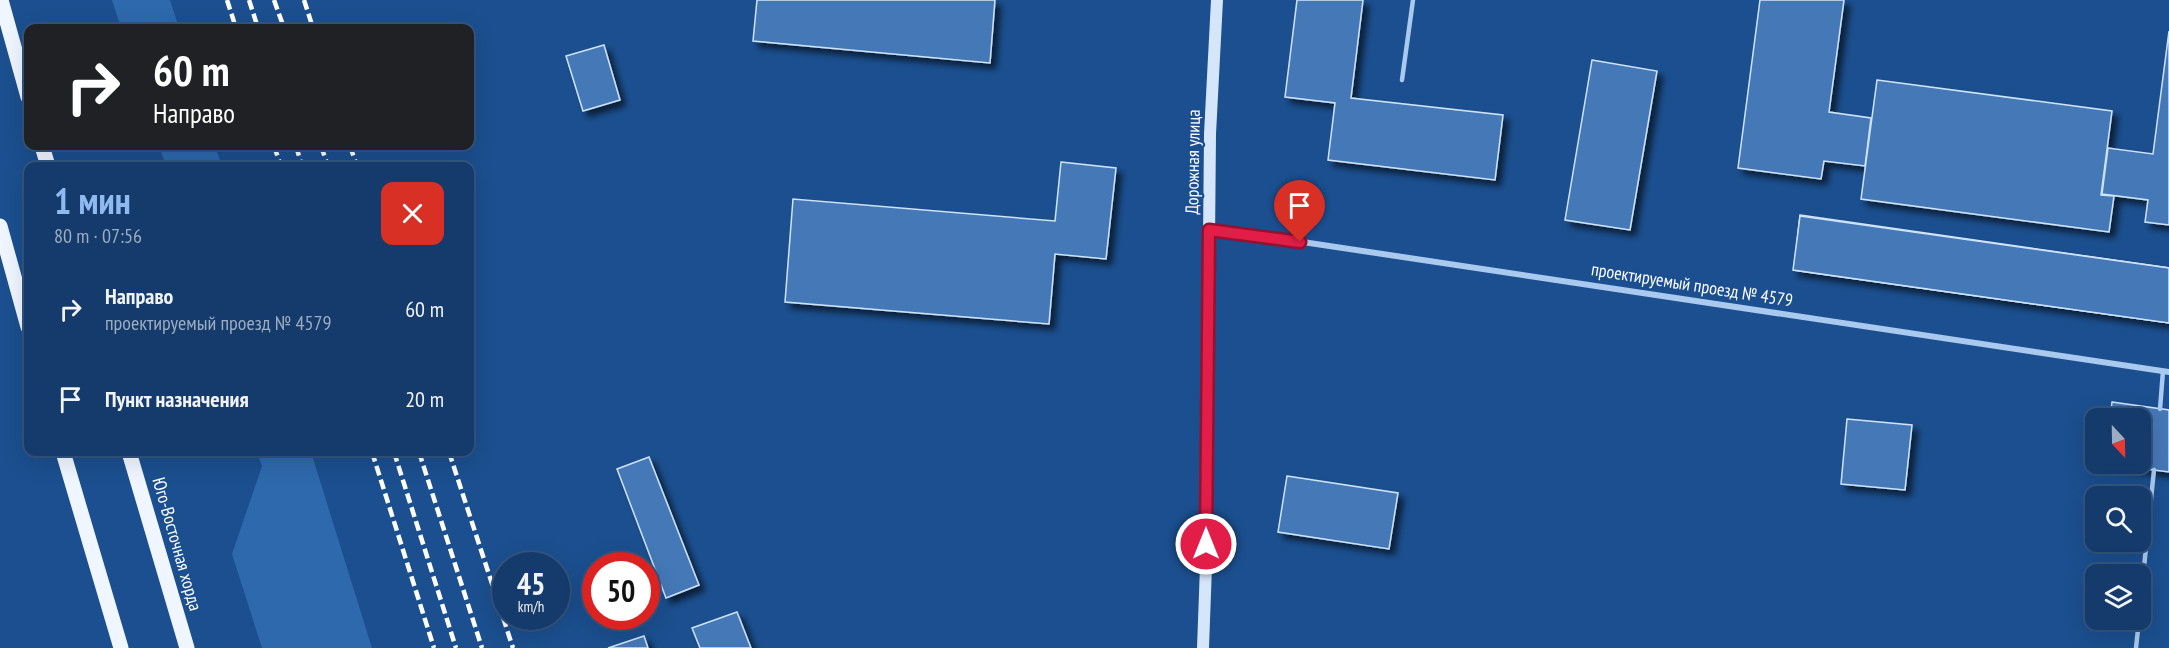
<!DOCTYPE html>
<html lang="ru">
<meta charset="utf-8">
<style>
:root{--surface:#143b6b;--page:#1d4271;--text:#f1f3f6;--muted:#9dadc1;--line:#33557e;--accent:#90b9f0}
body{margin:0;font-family:"PT Sans Narrow",sans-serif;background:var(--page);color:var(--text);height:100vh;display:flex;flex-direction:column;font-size:22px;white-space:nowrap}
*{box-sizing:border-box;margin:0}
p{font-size:20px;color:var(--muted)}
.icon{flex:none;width:33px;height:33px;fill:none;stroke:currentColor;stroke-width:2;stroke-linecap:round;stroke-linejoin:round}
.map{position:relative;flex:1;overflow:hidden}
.drawer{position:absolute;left:24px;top:162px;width:450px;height:294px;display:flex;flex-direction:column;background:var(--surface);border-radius:12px;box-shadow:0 6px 24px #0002,0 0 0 2px var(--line)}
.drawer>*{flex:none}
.banner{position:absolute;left:24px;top:24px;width:450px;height:126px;border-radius:12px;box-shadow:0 6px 24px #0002,0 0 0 2px var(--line);background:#202124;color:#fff;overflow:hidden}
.needle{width:39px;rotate:158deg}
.fabs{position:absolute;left:2085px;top:408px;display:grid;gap:12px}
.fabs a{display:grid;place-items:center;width:66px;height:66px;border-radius:12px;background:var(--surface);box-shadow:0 6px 24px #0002,0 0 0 2px var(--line);font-size:30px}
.speed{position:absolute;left:492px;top:552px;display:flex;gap:12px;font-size:30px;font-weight:700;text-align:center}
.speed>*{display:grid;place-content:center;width:78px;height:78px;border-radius:50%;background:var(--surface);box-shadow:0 6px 24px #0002,0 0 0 2px var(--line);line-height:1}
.speed small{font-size:15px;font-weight:400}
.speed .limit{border:9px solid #d22;background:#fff;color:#111}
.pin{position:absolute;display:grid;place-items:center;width:51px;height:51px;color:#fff;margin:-62px -26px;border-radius:50% 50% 50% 0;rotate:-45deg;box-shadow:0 0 6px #0007}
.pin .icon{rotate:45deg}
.me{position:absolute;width:66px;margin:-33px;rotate:0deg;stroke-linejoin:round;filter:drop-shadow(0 0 4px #0008)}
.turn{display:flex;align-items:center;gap:21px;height:126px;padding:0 30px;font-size:27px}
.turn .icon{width:78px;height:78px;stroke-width:2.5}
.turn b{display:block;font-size:42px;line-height:51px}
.round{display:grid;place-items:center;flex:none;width:63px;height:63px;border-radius:12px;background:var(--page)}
.head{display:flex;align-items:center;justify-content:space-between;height:102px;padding:0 30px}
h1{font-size:36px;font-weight:600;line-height:45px;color:var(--accent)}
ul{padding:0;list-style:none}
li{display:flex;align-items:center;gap:18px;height:90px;padding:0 30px}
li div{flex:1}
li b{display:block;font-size:22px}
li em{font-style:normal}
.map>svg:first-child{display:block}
.green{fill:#2e69ad}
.building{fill:#4478b7;stroke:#cfe3fa;stroke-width:1.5;filter:url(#shadow)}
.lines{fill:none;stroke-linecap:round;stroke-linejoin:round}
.service{stroke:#a9c9ee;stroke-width:4.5}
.minor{stroke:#a9c9ee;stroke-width:6}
.secondary{stroke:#d6e6fa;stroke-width:12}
.primary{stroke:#f0f6ff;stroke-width:15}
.rail{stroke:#fff;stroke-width:4.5;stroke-dasharray:10 4.5;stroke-linecap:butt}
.route-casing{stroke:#92132f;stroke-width:15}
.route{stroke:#e11d48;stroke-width:10}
.labels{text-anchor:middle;stroke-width:4.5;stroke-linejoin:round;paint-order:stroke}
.street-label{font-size:18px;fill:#fff;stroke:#1b4f8f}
</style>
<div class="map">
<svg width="2169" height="648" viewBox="0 0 2169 648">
<defs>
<filter id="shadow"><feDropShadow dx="5.5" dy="5.5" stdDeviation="3" flood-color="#0009"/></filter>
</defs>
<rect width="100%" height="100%" fill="#1b4f8f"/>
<g class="green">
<polygon points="112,0 170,0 179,28 121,28"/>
<polygon points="159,146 215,146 222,166 166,166"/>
<polygon points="257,452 311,452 372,648 262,648 232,554 262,466"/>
</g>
<g class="building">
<polygon points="757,0 995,0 990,63 753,41"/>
<polygon points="1297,0 1363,0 1351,98 1503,115 1495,180 1328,160 1335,103 1285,97"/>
<polygon points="1760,0 1844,0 1829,112 1871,118 1865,166 1824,161 1821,179 1738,168"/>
<polygon points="2169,31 2169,225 2145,222 2148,200 2102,194 2108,148 2153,154"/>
<polygon points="604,45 620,100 583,111 566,56"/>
<polygon points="1592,60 1657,71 1630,230 1565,220"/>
<polygon points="1877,80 2112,111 2101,195 2114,196 2109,232 1861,199"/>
<polygon points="1061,162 1116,168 1106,259 1055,254 1049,324 785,302 793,199 1055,221"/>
<polygon points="1800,215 2169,268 2169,323 1794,270"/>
<polygon points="1800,216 2169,268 2169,323 1793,270"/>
<polygon points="2112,402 2169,410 2169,472 2108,464 2140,464 2140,418 2110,418"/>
<polygon points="1847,419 1912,425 1905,490 1841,484"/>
<polygon points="649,457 699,585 666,598 617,469"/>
<polygon points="1287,476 1398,493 1389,549 1278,532"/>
<polygon points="737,612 751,648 700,648 692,628"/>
<polygon points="644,636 648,648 608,648"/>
</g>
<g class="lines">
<g class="service">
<polyline points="1402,80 1413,0"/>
<polyline points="2160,409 2163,371"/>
<polyline points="2140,606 2154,470"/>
<polyline points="2136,648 2139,620"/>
</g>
<polyline class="minor" points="1210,230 1276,238 2169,372"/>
<polyline class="secondary" points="1203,648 1206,566 1210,134 1217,0"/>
<g class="primary">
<polyline points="1,0 28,97"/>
<polyline points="42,146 48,166"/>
<polyline points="0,226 28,327"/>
<polyline points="63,452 121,648"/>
<polyline points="129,452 187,648"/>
</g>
<g class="rail">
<polyline points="227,0 236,28"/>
<polyline points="249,0 258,28"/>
<polyline points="274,0 284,28"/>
<polyline points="304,0 313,28"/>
<polyline points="274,146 281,166"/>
<polyline points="296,146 302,166"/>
<polyline points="321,146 328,166"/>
<polyline points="350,146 357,166"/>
<polyline points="372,452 434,648"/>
<polyline points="394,452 456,648"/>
<polyline points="419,452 482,648"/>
<polyline points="449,452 513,648"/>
</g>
</g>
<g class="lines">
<defs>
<polyline id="route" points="1206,544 1209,230 1300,242"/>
</defs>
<use href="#route" class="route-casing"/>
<use href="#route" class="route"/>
</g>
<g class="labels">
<g class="street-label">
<text transform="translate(1193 162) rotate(-89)" y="6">Дорожная улица</text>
<text transform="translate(1692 285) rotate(9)" y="6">проектируемый проезд № 4579</text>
<text transform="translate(177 544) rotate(74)" y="6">Юго-Восточная хорда</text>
</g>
</g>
</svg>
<div class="fabs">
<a><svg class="needle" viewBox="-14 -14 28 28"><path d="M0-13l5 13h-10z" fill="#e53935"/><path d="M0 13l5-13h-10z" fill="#9dadc1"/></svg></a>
<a><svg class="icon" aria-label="search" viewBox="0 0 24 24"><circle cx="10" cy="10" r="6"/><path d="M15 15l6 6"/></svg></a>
<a><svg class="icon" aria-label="layers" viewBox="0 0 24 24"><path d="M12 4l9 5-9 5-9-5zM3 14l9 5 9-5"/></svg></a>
</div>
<div class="speed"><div>45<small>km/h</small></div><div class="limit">50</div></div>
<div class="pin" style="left:1300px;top:242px;background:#d93025"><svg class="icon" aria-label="arrive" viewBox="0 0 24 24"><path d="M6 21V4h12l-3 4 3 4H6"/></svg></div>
<svg class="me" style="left:1206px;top:544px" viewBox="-20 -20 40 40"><circle r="17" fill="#e11d48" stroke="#fff" stroke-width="3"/><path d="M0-11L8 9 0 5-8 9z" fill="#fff"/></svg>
<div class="banner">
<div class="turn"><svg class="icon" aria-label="right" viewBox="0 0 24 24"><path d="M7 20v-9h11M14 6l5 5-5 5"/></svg><div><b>60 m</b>Направо</div></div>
</div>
<section class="drawer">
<div class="head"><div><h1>1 мин</h1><p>80 m · 07:56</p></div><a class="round" style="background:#d93025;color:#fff"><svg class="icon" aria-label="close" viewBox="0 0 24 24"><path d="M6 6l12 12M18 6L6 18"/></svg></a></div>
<ul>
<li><svg class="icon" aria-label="right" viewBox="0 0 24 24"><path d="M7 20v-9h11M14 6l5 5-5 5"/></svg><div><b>Направо</b><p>проектируемый проезд № 4579</p></div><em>60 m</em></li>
<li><svg class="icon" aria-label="arrive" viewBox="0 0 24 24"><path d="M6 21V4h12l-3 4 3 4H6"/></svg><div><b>Пункт назначения</b></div><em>20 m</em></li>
</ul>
</section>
</div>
